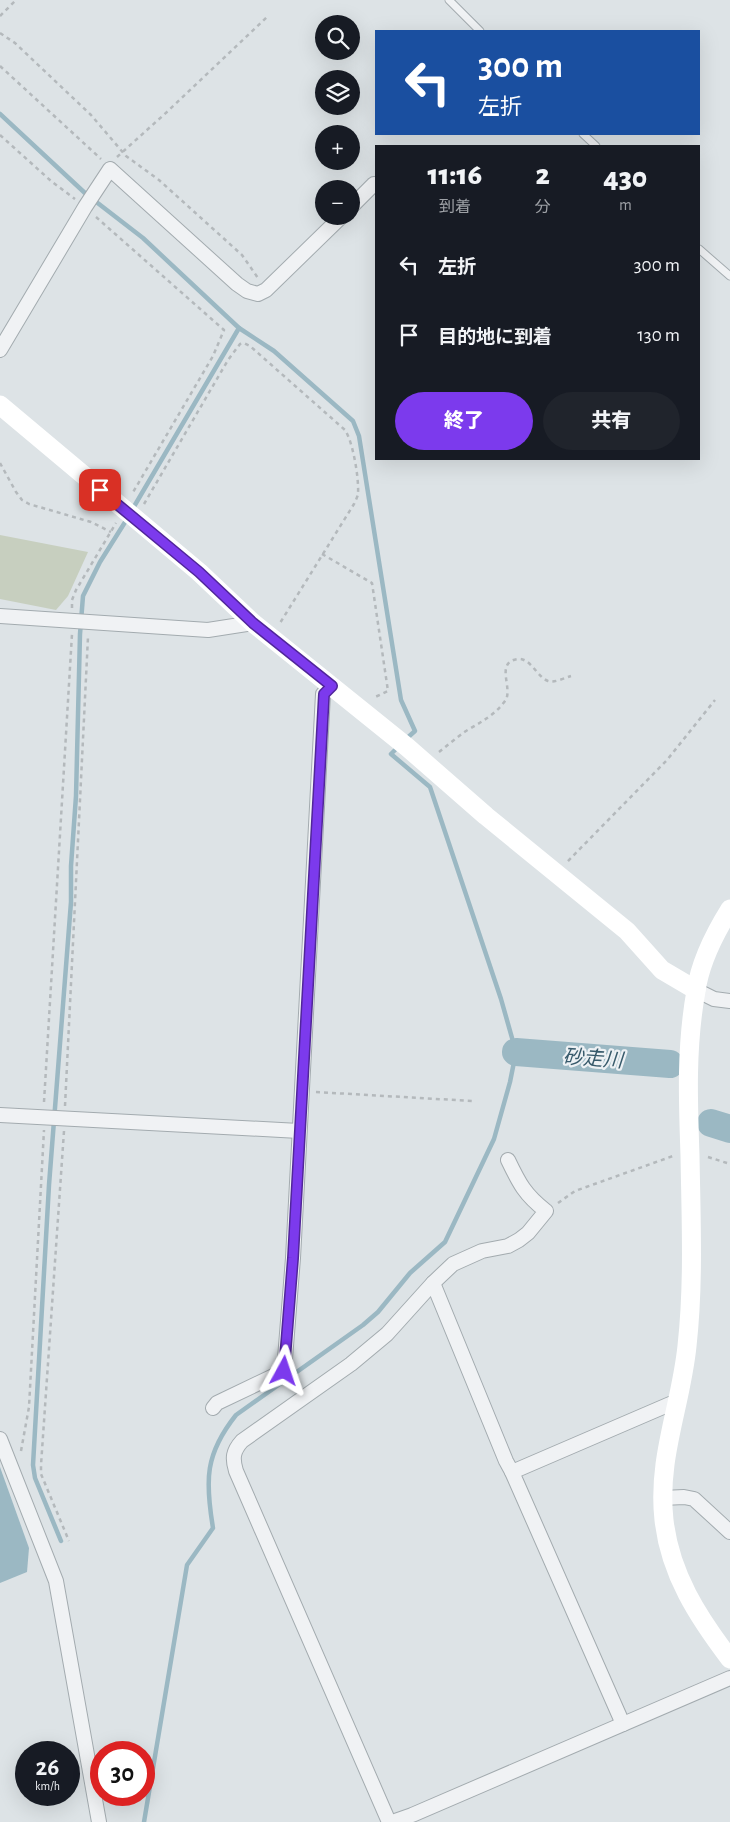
<!DOCTYPE html>
<html lang="ja">
<meta charset="utf-8">
<style>
:root{--surface:#171b24;--page:#20242c;--text:#f1f3f6;--muted:#9ea1a6;--accent:#7c3aed}
body{margin:0;font-family:"Alegreya Sans","Noto Sans JP",sans-serif;background:var(--page);color:var(--text);height:100vh;display:flex;flex-direction:column;font-size:19px;white-space:nowrap}
*{box-sizing:border-box;margin:0}
p{font-size:16px;color:var(--muted)}
.icon{flex:none;width:28px;height:28px;fill:none;stroke:currentColor;stroke-width:2;stroke-linecap:round;stroke-linejoin:round}
.map{position:relative;flex:1;overflow:hidden}
.sheet{position:absolute;left:375px;top:145px;width:325px;height:315px;display:flex;flex-direction:column;background:var(--surface);border-radius:0px;box-shadow:0 5px 20px #0002}
.sheet>*{flex:none}
.top-card{position:absolute;left:375px;top:30px;width:325px;height:105px;border-radius:0px;box-shadow:0 5px 20px #0002;background:#1a4fa0;color:#fff;overflow:hidden}
.buttons{position:absolute;left:315px;top:15px;display:grid;gap:10px}
.buttons a{display:grid;place-items:center;width:45px;height:45px;border-radius:50%;background:var(--surface);box-shadow:0 5px 20px #0002;font-size:25px}
.speed{position:absolute;left:15px;top:1741px;display:flex;gap:10px;font-size:25px;font-weight:700;text-align:center}
.speed>*{display:grid;place-content:center;width:65px;height:65px;border-radius:50%;background:var(--surface);box-shadow:0 5px 20px #0002;line-height:1}
.speed small{font-size:12px;font-weight:400}
.speed .limit{border:8px solid #d22;background:#fff;color:#111}
.pin{position:absolute;display:grid;place-items:center;width:42px;height:42px;color:#fff;margin:-21px;border-radius:10px;box-shadow:0 2px 8px #0006}
.me{position:absolute;width:55px;margin:-28px;rotate:5deg;stroke-linejoin:round;filter:drop-shadow(0 0 4px #0008)}
.turn{display:flex;align-items:center;gap:18px;height:105px;padding:0 20px;font-size:22px}
.turn .icon{width:65px;height:65px;stroke-width:2.5}
.turn b{display:block;font-size:35px;line-height:42px}
.eta{display:flex;justify-content:space-evenly;align-items:center;height:85px;text-align:center}
.eta b{font-size:30px;font-weight:800;line-height:35px}
.cta{display:flex;gap:10px;margin-top:auto;padding:10px 20px}
.cta a{flex:1;height:58px;border-radius:30px;background:var(--accent);color:#fff;font-size:20px;font-weight:800;line-height:58px;text-align:center}
.cta a+a{background:var(--page);color:var(--text)}
ul{padding:0;list-style:none}
li{display:flex;align-items:center;gap:15px;height:70px;padding:0 20px}
li div{flex:1}
li b{display:block;font-size:19px}
li em{font-style:normal}
.map>svg:first-child{display:block}
.green{fill:#c7cfbf}
.water{fill:#9bb8c3}
.lines{fill:none;stroke-linecap:round;stroke-linejoin:round}
.stream{stroke:#9bb8c3;stroke-width:4.5}
.river{stroke:#9bb8c3;stroke-width:28}
.lane-casing{stroke:#a3abaf;stroke-width:9}
.street-casing{stroke:#a3abaf;stroke-width:16}
.path{stroke:#b4b9bc;stroke-width:2.5;stroke-dasharray:4 4;stroke-linecap:butt}
.lane{stroke:#f0f2f4;stroke-width:7}
.street{stroke:#f0f2f4;stroke-width:14}
.secondary{stroke:#fff;stroke-width:19}
.route-casing{stroke:#51269a;stroke-width:12}
.route{stroke:#7c3aed;stroke-width:9}
.labels{text-anchor:middle;stroke-width:4.5;stroke-linejoin:round;paint-order:stroke}
.water-label{font-size:20px;font-style:italic;fill:#375a6b;stroke:#edf1f4}
</style>
<div class="map">
<svg width="730" height="1822" viewBox="0 0 730 1822">
<rect width="100%" height="100%" fill="#dde3e6"/>
<polygon class="green" points="0,535 88,552 68,596 56,610 0,599"/>
<polygon class="water" points="0,1467 29,1548 27,1572 0,1583"/>
<g class="lines">
<g class="stream">
<polyline points="0,114 86,194 143,238 239,328 274,351 353,421 359,436 401,700 415,731 406,739"/>
<polyline points="132,510 239,328"/>
<polyline points="61,1541 35,1478 33,1465 49,1185 71,902 71,866 76,796 80,634 83,596 100,562 127,519"/>
<path d="M144 1822 187 1565 213 1528C205 1480 205 1454 236 1415L363 1325 378 1312 410 1273 445 1242 494 1139 510 1082 516 1052 501 999 430 787 391 754 399 746"/>
</g>
<g class="river">
<polyline points="516,1052 670,1064"/>
<polyline points="711,1123 730,1129"/>
</g>
<defs>
<g id="lane">
<polyline points="449,0 480,31"/>
<polyline points="583,134 596,146"/>
<polyline points="699,249 730,276"/>
</g>
<g id="street">
<polyline points="351,207 374,184"/>
<polyline points="0,350 85,207 110,169 237,284 247,291 258,294 266,290 342,216"/>
<polyline points="0,616 208,630 253,623"/>
<polyline points="696,990 714,999 730,1001"/>
<polyline points="0,1115 299,1131"/>
<polyline points="433,1283 506,1461 512,1472"/>
<polyline points="213,1408 217,1403 284,1371 293,1258 323,694 332,685"/>
<polyline points="0,1439 56,1581 99,1822"/>
<polyline points="663,1498 684,1497 694,1499 730,1532"/>
<polyline points="623,1724 512,1472 677,1401"/>
<path d="M389 1822 236 1471C232 1458 233 1451 242 1441L351 1364 387 1334 433 1283 453 1264 482 1251 508 1246 519 1240 528 1233 546 1211C525 1195 519 1183 508 1160"/>
<polyline points="392,1822 412,1815 730,1678"/>
</g>
</defs>
<use href="#lane" class="lane-casing"/>
<use href="#street" class="street-casing"/>
<g class="path">
<polyline points="0,16 16,0"/>
<polyline points="0,33 15,43 91,115 126,156 159,180 242,255 258,278"/>
<polyline points="0,66 101,159"/>
<polyline points="0,135 51,181 75,199"/>
<polyline points="117,157 168,111 268,16"/>
<polyline points="96,217 224,330 213,356 132,494"/>
<polyline points="0,463 16,492 22,500 29,504 91,522 111,532"/>
<path d="M144 504 228 360 240 344 244 343 250 346 345 430C353 442 359 478 358 493 358 497 355 501 354 504L280 623"/>
<polyline points="322,554 372,583 388,691 373,698"/>
<polyline points="72,608 72,600 76,590 116,523"/>
<path d="M439 752C448 745 457 737 466 731 481 722 495 715 505 701 514 689 494 662 518 659 531 658 537 677 548 681 555 683 564 678 571 676"/>
<polyline points="568,861 667,760 715,700"/>
<polyline points="316,1092 472,1101"/>
<polyline points="44,1102 72,634"/>
<polyline points="65,1106 88,637"/>
<polyline points="64,1131 41,1465 41,1474 69,1541"/>
<polyline points="708,1157 730,1164"/>
<polyline points="558,1203 575,1191 673,1156"/>
<polyline points="21,1451 29,1407 44,1130"/>
</g>
<use href="#lane" class="lane"/>
<use href="#street" class="street"/>
<g class="secondary">
<polyline points="0,405 199,572 253,623 407,747 486,816 627,931 662,970 696,990"/>
<path d="M730 909C715 933 700 963 696 991 686 1046 688 1100 690 1155 691 1219 694 1283 687 1346 681 1406 657 1458 664 1520 670 1574 698 1617 730 1659"/>
</g>
</g>
<g class="lines">
<defs>
<polyline id="route" points="100,490 199,572 253,623 332,686 324,694 293,1258 284,1371"/>
</defs>
<use href="#route" class="route-casing"/>
<use href="#route" class="route"/>
</g>
<g class="labels">
<g class="water-label">
<text transform="translate(593 1058) rotate(4)" y="7">砂走川</text>
</g>
</g>
</svg>
<div class="buttons">
<a><svg class="icon" aria-label="search" viewBox="0 0 24 24"><circle cx="10" cy="10" r="6"/><path d="M15 15l6 6"/></svg></a>
<a><svg class="icon" aria-label="layers" viewBox="0 0 24 24"><path d="M12 4l9 5-9 5-9-5zM3 14l9 5 9-5"/></svg></a>
<a>+</a>
<a>−</a>
</div>
<div class="speed"><div>26<small>km/h</small></div><div class="limit">30</div></div>
<div class="pin" style="left:100px;top:490px;background:#d93025"><svg class="icon" aria-label="arrive" viewBox="0 0 24 24"><path d="M6 21V4h12l-3 4 3 4H6"/></svg></div>
<svg class="me" style="left:284px;top:1371px" viewBox="-20 -20 40 40"><path d="M0-17L14 15 0 8-14 15z" fill="#7c3aed" stroke="#fff" stroke-width="4"/></svg>
<div class="top-card">
<div class="turn"><svg class="icon" aria-label="left" viewBox="0 0 24 24"><path d="M17 20v-9H6M10 6l-5 5 5 5"/></svg><div><b>300 m</b>左折</div></div>
</div>
<section class="sheet">
<div class="eta">
<div><b>11:16</b><p>到着</p></div>
<div><b>2</b><p>分</p></div>
<div><b>430</b><p>m</p></div>
</div>
<ul>
<li><svg class="icon" aria-label="left" viewBox="0 0 24 24"><path d="M17 20v-9H6M10 6l-5 5 5 5"/></svg><div><b>左折</b></div><em>300 m</em></li>
<li><svg class="icon" aria-label="arrive" viewBox="0 0 24 24"><path d="M6 21V4h12l-3 4 3 4H6"/></svg><div><b>目的地に到着</b></div><em>130 m</em></li>
</ul>
<div class="cta"><a>終了</a><a>共有</a></div>
</section>
</div>
